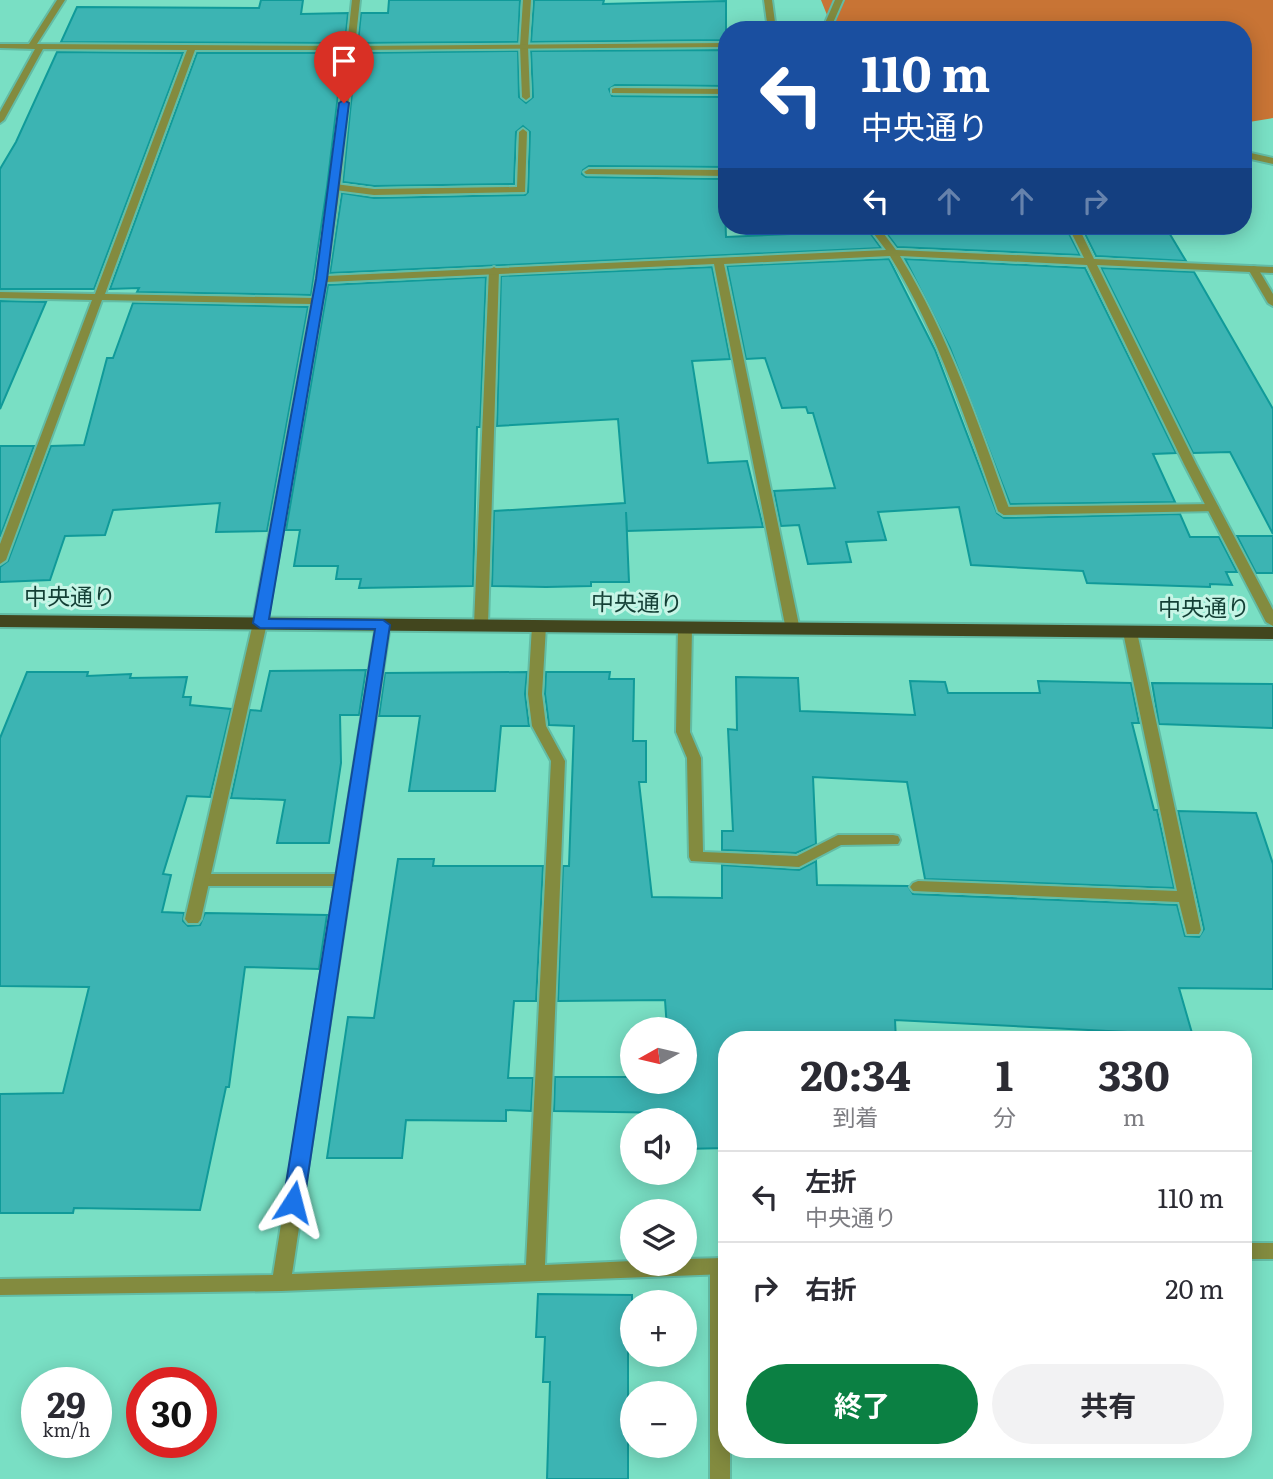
<!DOCTYPE html>
<html lang="ja">
<meta charset="utf-8">
<style>
:root{--surface:#fff;--page:#f2f2f3;--text:#2b2b33;--muted:#7c7c81;--line:#e1e1e2;--accent:#0b8043}
body{margin:0;font-family:Literata,"Noto Sans JP",serif;background:var(--page);color:var(--text);height:100vh;display:flex;flex-direction:column;font-size:26px;white-space:nowrap}
*{box-sizing:border-box;margin:0}
p{font-size:23px;color:var(--muted)}
.icon{flex:none;width:38px;height:38px;fill:none;stroke:currentColor;stroke-width:2;stroke-linecap:round;stroke-linejoin:round}
.map{position:relative;flex:1;overflow:hidden}
.side{position:absolute;left:718px;top:1031px;width:534px;height:427px;display:flex;flex-direction:column;background:var(--surface);border-radius:28px;box-shadow:0 4px 18px #0003}
.side>*{flex:none}
.guide{position:absolute;left:718px;top:21px;width:534px;height:214px;border-radius:28px;box-shadow:0 4px 18px #0003;background:#1a4fa0;color:#fff;overflow:hidden}
.needle{width:46px;rotate:262deg}
.controls{position:absolute;left:620px;top:1017px;display:grid;gap:14px}
.controls a{display:grid;place-items:center;width:77px;height:77px;border-radius:50%;background:var(--surface);box-shadow:0 4px 18px #0003;font-size:35px}
.speed{position:absolute;left:21px;top:1367px;display:flex;gap:14px;font-size:35px;font-weight:700;text-align:center}
.speed>*{display:grid;place-content:center;width:91px;height:91px;border-radius:50%;background:var(--surface);box-shadow:0 4px 18px #0003;line-height:1}
.speed small{font-size:18px;font-weight:400}
.speed .limit{border:10px solid #d22;background:#fff;color:#111}
.pin{position:absolute;display:grid;place-items:center;width:60px;height:60px;color:#fff;margin:-72px -30px;border-radius:50% 50% 50% 0;rotate:-45deg;box-shadow:0 0 7px #0007}
.pin .icon{rotate:45deg}
.me{position:absolute;width:77px;margin:-38px;rotate:9deg;stroke-linejoin:round;filter:drop-shadow(0 0 5px #0008)}
.turn{display:flex;align-items:center;gap:24px;height:147px;padding:0 28px;font-size:32px}
.turn .icon{width:91px;height:91px;stroke-width:2.5}
.turn b{display:block;font-size:49px;line-height:60px}
.lanes{display:flex;align-items:center;height:66px;padding:0 28px;background:#0003;justify-content:center;gap:35px;direction:ltr}
.lanes .off{opacity:.35}
.eta{display:flex;justify-content:space-evenly;align-items:center;height:119px;text-align:center}
.eta b{font-size:42px;font-weight:700;line-height:49px}
.button{display:flex;gap:14px;margin-top:auto;padding:14px 28px}
.button a{flex:1;height:80px;border-radius:42px;background:var(--accent);color:#fff;font-size:28px;font-weight:700;line-height:80px;text-align:center}
.button a+a{background:var(--page);color:var(--text)}
ul{padding:0;list-style:none}
li{display:flex;align-items:center;gap:21px;height:91px;padding:0 28px;border-top:2px solid var(--line)}
li div{flex:1}
li b{display:block;font-size:26px}
li em{font-style:normal}
.map>svg:first-child{display:block}
.forest{fill:#c87435}
.building{fill:#3cb4b3;stroke:#109a99;stroke-width:2}
.lines{fill:none;stroke-linecap:round;stroke-linejoin:round}
.service-casing{stroke:#63bca5;stroke-width:4}
.minor-casing{stroke:#63bca5;stroke-width:4}
.trunk-casing{stroke:#63bca5;stroke-width:4}
.service{fill:#838b3f;fill-rule:evenodd}
.minor{fill:#838b3f;fill-rule:evenodd}
.trunk{fill:#42461e;fill-rule:evenodd}
.route{fill:#1a73e8;stroke:#114b97;stroke-width:2}
.labels{text-anchor:middle;stroke-width:6;stroke-linejoin:round;paint-order:stroke}
.street-label{font-size:23px;fill:#133f35;stroke:#c6f5e6}
</style>
<div class="map">
<svg width="1273" height="1479" viewBox="0 0 1273 1479">
<rect width="100%" height="100%" fill="#79dfc4"/>
<polygon class="forest" points="821,0 1273,0 1273,118 1243,123 1242,30 833,30"/>
<g class="building">
<polygon points="261,0 303,0 301,14 348,13 345,43 61,42 77,7 259,8"/>
<polygon points="389,0 520,0 518,42 358,43 361,13 388,13"/>
<polygon points="534,0 604,0 603,4 726,1 726,40 531,42"/>
<polygon points="726,50 726,86 615,85 609,89 612,96 726,97 726,116 722,116 724,167 589,166 583,170 582,174 586,177 724,179 726,237 812,233 810,226 865,226 881,248 330,273 342,193 374,198 525,195 528,192 530,132 523,126 516,132 514,184 374,186 343,182 356,53 518,51 519,97 526,103 533,97 531,51"/>
<polygon points="57,52 183,53 94,289 0,289 0,169 16,142"/>
<polygon points="197,53 343,53 327,187 311,295 137,292 139,288 110,289"/>
<polygon points="881,226 1065,226 1080,255 897,247"/>
<polygon points="1081,226 1165,226 1186,261 1096,256"/>
<polygon points="889,259 935,350 997,513 1004,518 1180,514 1190,537 1219,537 1237,572 1226,572 1232,585 1210,584 1210,587 1087,583 1083,571 971,565 959,507 878,512 886,540 846,542 851,562 808,564 799,525 781,526 774,491 835,488 813,413 808,413 806,407 782,408 765,358 746,359 727,266"/>
<polygon points="905,259 1085,268 1176,453 1153,454 1175,502 1010,504 950,348"/>
<polygon points="712,267 730,359 692,361 708,463 747,461 763,527 627,531 626,512 629,582 591,582 591,586 546,587 492,586 494,511 625,503 618,419 497,426 501,276"/>
<polygon points="1101,268 1194,272 1273,409 1273,534 1230,452 1193,453"/>
<polygon points="486,277 480,427 477,427 473,586 359,588 361,579 336,579 338,566 294,566 300,530 286,530 328,285"/>
<polygon points="0,301 46,302 0,409"/>
<polygon points="133,303 308,307 267,531 216,532 220,503 113,510 105,535 65,536 50,580 0,582 0,567 8,561 51,446 84,445 107,358 113,358"/>
<polygon points="0,446 34,446 0,537"/>
<polygon points="1237,536 1273,536 1273,573 1256,573"/>
<polygon points="366,670 359,715 340,715 341,763 329,843 277,843 285,800 231,798 250,710 261,711 270,671"/>
<polygon points="27,672 88,672 87,676 131,674 130,678 187,677 183,697 191,697 190,705 231,709 210,797 187,796 163,874 171,875 162,912 184,913 183,921 188,926 200,925 205,913 327,915 319,969 245,967 229,1087 226,1087 200,1210 74,1208 73,1213 0,1213 0,1094 63,1093 89,987 0,986 0,738"/>
<polygon points="527,672 525,694 529,726 501,726 495,791 409,791 420,716 379,716 385,673"/>
<polygon points="546,672 610,672 609,679 634,679 633,741 646,741 646,782 639,782 652,897 722,898 722,865 799,870 816,861 817,885 908,886 913,894 1177,905 1185,936 1199,937 1204,929 1178,811 1256,813 1273,864 1273,989 1179,988 1194,1040 1147,1040 1146,1033 895,1020 896,1040 726,1040 726,1148 684,1149 684,1120 677,1120 676,1113 554,1111 555,1077 632,1077 632,1082 684,1082 684,1029 667,1029 665,1000 558,1001 563,866 569,866 574,726 549,725 545,694"/>
<polygon points="736,677 798,678 800,711 915,715 910,681 945,682 948,693 1040,693 1038,681 1131,683 1139,723 1132,723 1154,810 1157,810 1174,888 925,879 907,782 813,777 816,844 796,853 722,850 722,831 733,831 728,729 737,730"/>
<polygon points="1152,683 1273,684 1273,728 1159,724"/>
<polygon points="398,859 434,859 433,866 543,866 536,1001 514,1001 508,1078 533,1078 531,1111 506,1110 506,1121 406,1120 402,1158 327,1158 348,1017 374,1018"/>
<polygon points="538,1294 632,1295 632,1333 628,1333 628,1479 547,1479 550,1382 543,1382 545,1337 536,1337"/>
</g>
<g class="lines">
<defs>
<g id="service">
<polygon points="523,0 531,0 528,46 530,97 526,100 522,97 520,46"/>
<polygon points="835,0 843,0 830,30 822,30"/>
<polygon points="615,88 726,89 726,94 612,93 612,89"/>
<polygon points="523,129 527,132 525,192 374,195 335,190 330,187 335,184 374,189 517,187 519,132"/>
<polygon points="1253,266 1257,267 1273,294 1273,306 1268,303 1248,269"/>
<polygon points="494,267 499,270 488,625 481,629 474,625 489,270"/>
<polygon points="1213,504 1217,505 1219,508 1217,511 1004,515 998,511 1004,507"/>
<polygon points="685,624 692,628 690,732 701,758 703,852 797,856 838,835 893,835 898,836 900,840 898,844 841,845 799,867 691,861 689,857 687,758 676,732 678,628"/>
<polygon points="1130,628 1137,632 1201,930 1199,934 1187,934 1179,902 913,891 910,887 913,883 918,881 1177,891 1123,632"/>
<polygon points="202,874 344,874 349,876 352,880 349,884 344,886 202,886 197,884 194,880 197,876"/>
<polygon points="719,1258 726,1262 726,1449 730,1449 730,1479 710,1479 710,1266 712,1260"/>
</g>
<g id="minor">
<path d="M57 0H65L37 44 347 46 352 0H360L355 46 726 43V47L354 50 340 187 327 276 886 250 868 226H878L896 250 1084 258 1068 226H1078L1094 259 1273 267V273L1097 265 1196 464 1273 610V626L1266 622 1184 464 1087 265 900 256C949 336 978 423 1010 511L1004 515 998 511C967 424 939 335 890 256L724 264 800 630 793 634 786 630 714 264 326 282 267 623 201 919 198 923H188L185 919 253 623 311 304 102 300 6 560 0 564V544L92 300 0 298V292L95 294 187 50 43 49 4 120 0 123V112L35 49 0 48V44H29ZM195 50H346L330 187 313 298 105 294Z"/>
<polygon points="764,0 772,0 776,30 768,30"/>
<polygon points="1242,151 1273,158 1273,164 1242,157"/>
<polygon points="589,169 726,170 726,176 586,174 584,172"/>
<polygon points="383,621 390,625 292,1274 526,1265 551,761 532,726 528,694 532,626 539,622 546,626 542,694 546,726 565,761 545,1265 632,1261 632,1264 684,1264 684,1259 726,1258 726,1274 281,1291 0,1295 0,1279 273,1275 376,625"/>
<rect x="1242" y="1243" width="31" height="16"/>
</g>
<polygon id="trunk" points="0,615 1273,627 1273,639 0,627"/>
</defs>
<use href="#service" class="service-casing"/>
<use href="#minor" class="minor-casing"/>
<use href="#trunk" class="trunk-casing"/>
<use href="#service" class="service"/>
<use href="#minor" class="minor"/>
<use href="#trunk" class="trunk"/>
</g>
<polygon class="route" points="344,100 349,103 327,279 269,619 383,620 390,625 304,1202 301,1209 293,1211 286,1209 283,1202 375,629 260,628 253,623 316,279 339,103"/>
<g class="labels">
<g class="street-label">
<text x="70" y="605">中央通り</text>
<text transform="translate(637 603) rotate(1)" y="8">中央通り</text>
<text x="1204" y="616">中央通り</text>
</g>
</g>
</svg>
<div class="controls">
<a><svg class="needle" viewBox="-14 -14 28 28"><path d="M0-13l5 13h-10z" fill="#e53935"/><path d="M0 13l5-13h-10z" fill="#7c7c81"/></svg></a>
<a><svg class="icon" aria-label="sound" viewBox="0 0 24 24"><path d="M4 9h4l5-4v14l-5-4H4zM17 9q2 3 0 6"/></svg></a>
<a><svg class="icon" aria-label="layers" viewBox="0 0 24 24"><path d="M12 4l9 5-9 5-9-5zM3 14l9 5 9-5"/></svg></a>
<a>+</a>
<a>−</a>
</div>
<div class="speed"><div>29<small>km/h</small></div><div class="limit">30</div></div>
<div class="pin" style="left:344px;top:103px;background:#d93025"><svg class="icon" aria-label="arrive" viewBox="0 0 24 24"><path d="M6 21V4h12l-3 4 3 4H6"/></svg></div>
<svg class="me" style="left:293px;top:1202px" viewBox="-20 -20 40 40"><path d="M0-17L14 15 0 8-14 15z" fill="#1a73e8" stroke="#fff" stroke-width="4"/></svg>
<div class="guide">
<div class="turn"><svg class="icon" aria-label="left" viewBox="0 0 24 24"><path d="M17 20v-9H6M10 6l-5 5 5 5"/></svg><div><b>110 m</b>中央通り</div></div>
<div class="lanes"><svg class="icon" aria-label="left" viewBox="0 0 24 24"><path d="M17 20v-9H6M10 6l-5 5 5 5"/></svg><svg class="icon off" aria-label="ahead" viewBox="0 0 24 24"><path d="M12 20V5M6 11l6-6 6 6"/></svg><svg class="icon off" aria-label="ahead" viewBox="0 0 24 24"><path d="M12 20V5M6 11l6-6 6 6"/></svg><svg class="icon off" aria-label="right" viewBox="0 0 24 24"><path d="M7 20v-9h11M14 6l5 5-5 5"/></svg></div>
</div>
<section class="side">
<div class="eta">
<div><b>20:34</b><p>到着</p></div>
<div><b>1</b><p>分</p></div>
<div><b>330</b><p>m</p></div>
</div>
<ul>
<li><svg class="icon" aria-label="left" viewBox="0 0 24 24"><path d="M17 20v-9H6M10 6l-5 5 5 5"/></svg><div><b>左折</b><p>中央通り</p></div><em>110 m</em></li>
<li><svg class="icon" aria-label="right" viewBox="0 0 24 24"><path d="M7 20v-9h11M14 6l5 5-5 5"/></svg><div><b>右折</b></div><em>20 m</em></li>
</ul>
<div class="button"><a>終了</a><a>共有</a></div>
</section>
</div>
